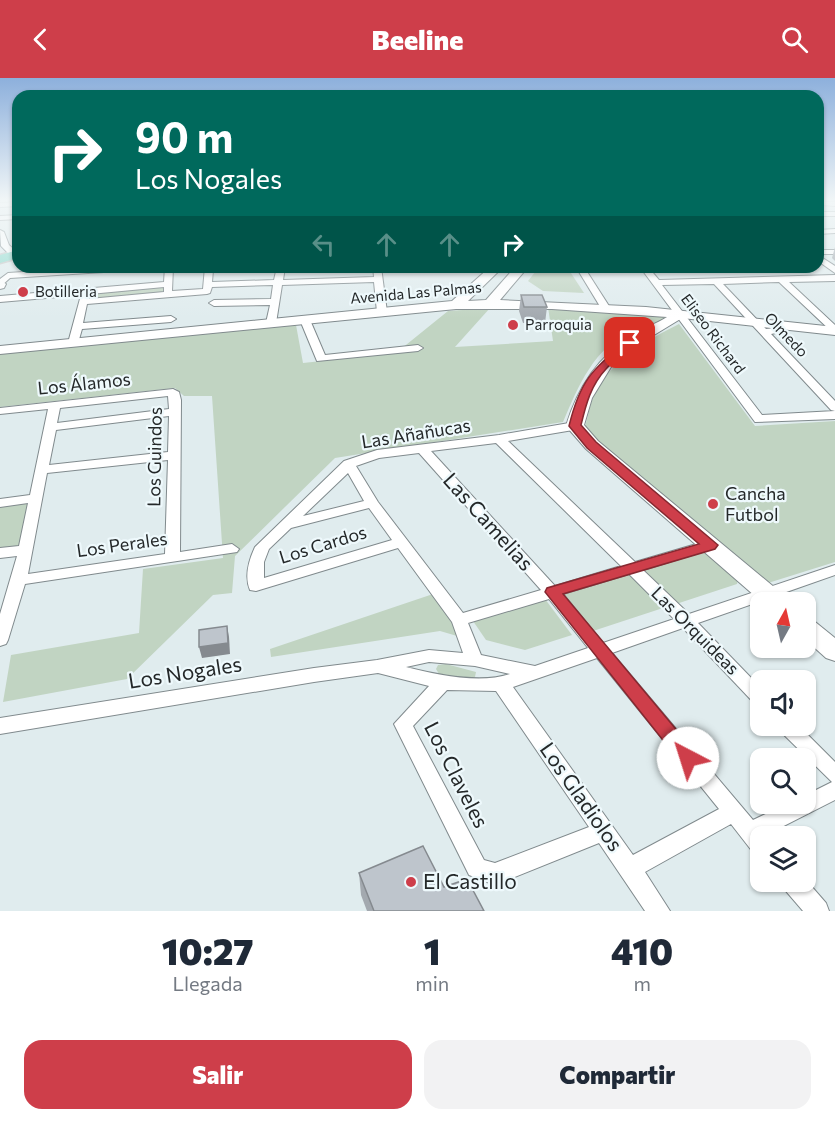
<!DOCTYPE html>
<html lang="es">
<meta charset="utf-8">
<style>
:root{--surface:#fff;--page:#f2f2f3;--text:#1f2937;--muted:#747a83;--accent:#ce3e4a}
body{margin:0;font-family:Commissioner,sans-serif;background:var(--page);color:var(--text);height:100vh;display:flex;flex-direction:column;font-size:22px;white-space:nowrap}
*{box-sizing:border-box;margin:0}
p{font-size:20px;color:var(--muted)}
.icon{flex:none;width:33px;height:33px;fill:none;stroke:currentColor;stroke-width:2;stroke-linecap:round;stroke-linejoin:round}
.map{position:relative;height:833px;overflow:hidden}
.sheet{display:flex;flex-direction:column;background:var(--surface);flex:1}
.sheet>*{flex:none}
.guide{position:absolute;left:12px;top:12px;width:812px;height:183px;border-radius:18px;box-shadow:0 2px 4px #0004;background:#00695c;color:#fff;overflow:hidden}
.needle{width:39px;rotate:8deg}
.buttons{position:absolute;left:750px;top:514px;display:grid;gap:12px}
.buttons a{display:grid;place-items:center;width:66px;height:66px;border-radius:12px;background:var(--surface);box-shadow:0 2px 4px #0004;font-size:30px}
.pin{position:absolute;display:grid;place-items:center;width:51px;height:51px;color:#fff;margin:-26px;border-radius:12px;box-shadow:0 3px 9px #0006}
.me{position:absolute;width:66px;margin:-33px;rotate:320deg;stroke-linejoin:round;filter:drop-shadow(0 0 4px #0008)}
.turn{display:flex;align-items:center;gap:21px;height:126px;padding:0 24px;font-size:27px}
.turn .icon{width:78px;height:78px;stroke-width:2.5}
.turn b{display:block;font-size:42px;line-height:51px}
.lanes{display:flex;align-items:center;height:57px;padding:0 24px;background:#0003;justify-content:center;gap:30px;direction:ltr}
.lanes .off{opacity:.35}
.eta{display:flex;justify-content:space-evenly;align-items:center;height:102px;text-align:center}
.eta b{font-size:36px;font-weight:800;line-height:42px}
.primary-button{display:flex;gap:12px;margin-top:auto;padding:12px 24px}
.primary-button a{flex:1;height:69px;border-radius:18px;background:var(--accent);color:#fff;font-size:24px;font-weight:800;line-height:69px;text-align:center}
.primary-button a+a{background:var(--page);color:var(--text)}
header{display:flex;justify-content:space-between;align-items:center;height:78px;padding:0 24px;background:var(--accent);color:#fff;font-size:27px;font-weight:800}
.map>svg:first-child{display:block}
.green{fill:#c1d4c2}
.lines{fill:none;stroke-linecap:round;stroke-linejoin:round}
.street-casing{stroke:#808a8d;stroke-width:2}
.secondary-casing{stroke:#808a8d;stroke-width:2}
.primary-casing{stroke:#c6c7c7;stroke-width:3}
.street{fill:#fff;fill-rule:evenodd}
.secondary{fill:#fff;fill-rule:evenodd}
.primary{fill:#8cdacd;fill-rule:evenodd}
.wall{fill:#a3a9af}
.shaded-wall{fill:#858a8f}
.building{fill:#bec5cc;stroke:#858a8f;stroke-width:1.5}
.route{fill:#ce3e4a;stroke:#862830;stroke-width:1.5}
.poi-dot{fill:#ce3e4a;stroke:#eef9fc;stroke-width:2}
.labels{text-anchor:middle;stroke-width:4.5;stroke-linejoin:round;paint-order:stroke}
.far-poi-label{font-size:15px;fill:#242829;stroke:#eef9fc;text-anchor:start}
.far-street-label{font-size:15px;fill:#242829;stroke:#eef9fc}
.street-label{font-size:18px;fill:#242829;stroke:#eef9fc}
.poi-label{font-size:18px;fill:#242829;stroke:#eef9fc;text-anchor:start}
.near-street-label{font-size:21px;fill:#242829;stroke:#eef9fc}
.near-poi-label{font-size:21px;fill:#242829;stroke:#eef9fc;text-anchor:start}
</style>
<header><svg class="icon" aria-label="back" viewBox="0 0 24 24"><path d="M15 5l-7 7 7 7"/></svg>Beeline<svg class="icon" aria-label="search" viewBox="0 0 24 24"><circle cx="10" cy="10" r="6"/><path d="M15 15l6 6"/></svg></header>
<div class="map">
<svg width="835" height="833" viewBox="0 0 835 833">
<rect width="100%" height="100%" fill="#e0ecee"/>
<g class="green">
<polygon points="539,189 567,189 584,215 543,213 528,203"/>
<polygon points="166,207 165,216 90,222 91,214"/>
<path d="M548 229 666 237 664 244C654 247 642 249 632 253 594 269 578 309 563 344L335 380 235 478 232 515 213 517 127 601 3 624 11 577 139 555 143 491 223 480 212 318H184L175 310 0 329V276L296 247 303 285 396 275 448 233 490 230 455 269 553 263Z"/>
<path d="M679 246 755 348 835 343V484L768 505 590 356 585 349C588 338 590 327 594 317 608 284 649 261 679 246Z"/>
<polygon points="32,423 22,469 0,472 0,427"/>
<polygon points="705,471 738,501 737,506 673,527 639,491"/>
<polygon points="630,495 663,530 593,553 562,516"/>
<polygon points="433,516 464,560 440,553 271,579 270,571"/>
<polygon points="545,521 572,557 525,572 486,562 473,543"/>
<polygon points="446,586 476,594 475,599 470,602 439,596 436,591 438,587"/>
</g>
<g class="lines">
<defs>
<g id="street">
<polygon points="18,124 18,128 0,129 0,125"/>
<polygon points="824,124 835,124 835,128 822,127"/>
<rect x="818" y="134" width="17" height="4"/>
<polygon points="18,137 18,141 0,142 0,138"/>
<polygon points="835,151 835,155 818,156 818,152"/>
<polygon points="0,152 4,154 9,167 18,175 18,179 12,179 1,168"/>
<rect x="818" y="172" width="17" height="4"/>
<polygon points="818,177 835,188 835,195 818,183"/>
<polygon points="99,189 139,189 135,192 10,200 0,209 0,201 8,195"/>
<path d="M165 189H173L172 213 203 211 205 189H243L239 192H213L212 204 274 202 277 189H285L283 202 374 199 373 189H381L387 234 382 237 377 234 374 204 282 207 276 245 271 248 266 245 270 227 214 228 209 225 214 222 271 221 273 207 212 209 210 215 207 216 87 226 83 245 171 238 176 241 171 244 82 251 78 265 73 268 68 265 81 217 0 224V218L164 204ZM164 209V214L89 221 90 216Z"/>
<polygon points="576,189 584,189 609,228 607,230 601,230"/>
<polygon points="640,189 648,189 659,202 835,197 835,203 789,204 835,247 835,255 832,254 779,204 723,206 766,251 786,249 786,253 771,256 835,323 835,333 831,332 714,206 662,207 762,337 835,333 835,341 755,344"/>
<polygon points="305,239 310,242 325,277 418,267 423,270 418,273 317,283 300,242"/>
<path d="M173 311 179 314 181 322 180 474 232 466 239 471 237 474 25 506 8 562 6 566 0 568V536L17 478 0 480V470L19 468 28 425 0 429V421L30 417 48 331 0 336V330ZM168 318 169 331 57 345 60 330ZM169 338 168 374 49 387 56 352ZM168 382 165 476 28 496 47 395Z"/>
<path d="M575 344 579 345 581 348 579 351 508 363 635 484 710 462 715 464 717 467 715 470 643 492 689 536 835 487V497L698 545 760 609V627L754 625 683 550 612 575 753 742 786 726H806V717L832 704 780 653 778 648H799L835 684V722L766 757 768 759H760V776L752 773 731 746 645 794 670 833H645L599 765 495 807 469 797 394 646 429 608 378 595 314 604 0 656V640L314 590 377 582 429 572 463 575 452 544 398 470 256 513 250 512C244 498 249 482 255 469L344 383 377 372 499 357ZM496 365 621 488 555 508 431 373ZM419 375 541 512 463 535 378 424 356 388 379 380ZM348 395 364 423 303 438ZM369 430 392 462 264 500V484L269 471 291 450ZM629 496 674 541 603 565 563 516ZM549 521 588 570 535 588 481 577 468 545ZM597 580 719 731 633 777 513 609ZM429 584 475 588 510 596C480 606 437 597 406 589ZM447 612 496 613 589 749 495 785 484 782 413 648Z"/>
<polygon points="806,802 826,825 829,833 803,833 785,812 782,804 806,804"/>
</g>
<g id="secondary">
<path d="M490 189H503L468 223 486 222 515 189H528L500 222 646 229 835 249V257L682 240 631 271 611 289 592 320 584 347 598 363 786 519 790 525H763L586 371 566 348C578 309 598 278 634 256 644 250 656 246 667 239L552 231H456L0 276V268L452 223Z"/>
<polygon points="0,202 6,206 4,210 0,211"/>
<polygon points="806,540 814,543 835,560 835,583 826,580 806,562"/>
</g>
<polygon id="primary" points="18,172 18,180 0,185 0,177"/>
</defs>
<use href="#street" class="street-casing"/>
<use href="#secondary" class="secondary-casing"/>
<use href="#primary" class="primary-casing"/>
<use href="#street" class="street"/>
<use href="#secondary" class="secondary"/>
<use href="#primary" class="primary"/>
</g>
<g class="wall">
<polygon points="835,169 835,183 832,180"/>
<polygon points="521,217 547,229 545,245 523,245 519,233"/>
<polygon points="359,795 444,809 484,833 367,833 361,817"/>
</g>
<polygon class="shaded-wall" points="227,548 229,559 230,576 202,580 199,569"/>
<g class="building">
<polygon points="521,217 542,217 547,229 524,229"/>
<polygon points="227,548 228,565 199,569 199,552"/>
<polygon points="423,768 444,809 467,801 484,833 374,833 359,795"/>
</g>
<linearGradient id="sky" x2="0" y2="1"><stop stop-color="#8db0dc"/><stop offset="0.51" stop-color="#f1f6f7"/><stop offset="1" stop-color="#f1f6f7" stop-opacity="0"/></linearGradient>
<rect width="835" height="240" fill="url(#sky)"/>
<path class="route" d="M627 263 635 265C627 275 615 281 606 291 591 307 586 326 581 347L596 364 718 467 715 471 563 516 695 674 698 680 695 686 688 689 682 686 545 514 547 510 699 466 587 370 569 348C580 303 592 291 627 263Z"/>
<g class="poi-dot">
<circle cx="23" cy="214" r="6"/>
<circle cx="513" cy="247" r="6"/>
<circle cx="713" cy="426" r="6"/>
<circle cx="411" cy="804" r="6"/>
</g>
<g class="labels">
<g class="far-poi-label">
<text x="35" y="219">Botilleria</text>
<text x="525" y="252">Parroquia</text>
</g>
<g class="far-street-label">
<text transform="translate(416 215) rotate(-5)" y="5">Avenida Las Palmas</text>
<text transform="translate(713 256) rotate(53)" y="5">Eliseo Richard</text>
<text transform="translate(786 257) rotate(46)" y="5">Olmedo</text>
</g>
<g class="street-label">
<text transform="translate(84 306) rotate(-6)" y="6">Los Álamos</text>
<text transform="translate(416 356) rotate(-9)" y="6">Las Añañucas</text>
<text transform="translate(155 379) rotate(-89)" y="6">Los Guindos</text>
<text transform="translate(122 467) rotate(-8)" y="6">Los Perales</text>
<text transform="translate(323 467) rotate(-17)" y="6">Los Cardos</text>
<text transform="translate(695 553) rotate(45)" y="6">Las Orquideas</text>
</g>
<g class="poi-label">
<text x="725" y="422">Cancha<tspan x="725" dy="21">Futbol</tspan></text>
</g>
<g class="near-street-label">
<text transform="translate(488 444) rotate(48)" y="7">Las Camelias</text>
<text transform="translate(185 595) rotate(-9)" y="7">Los Nogales</text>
<text transform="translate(456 697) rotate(63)" y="7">Los Claveles</text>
<text transform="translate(581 719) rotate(55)" y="7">Los Gladiolos</text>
</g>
<g class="near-poi-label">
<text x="423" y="811">El Castillo</text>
</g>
</g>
</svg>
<div class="buttons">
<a><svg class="needle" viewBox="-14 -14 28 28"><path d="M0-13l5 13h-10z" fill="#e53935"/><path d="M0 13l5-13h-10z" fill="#747a83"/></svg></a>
<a><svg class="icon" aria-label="sound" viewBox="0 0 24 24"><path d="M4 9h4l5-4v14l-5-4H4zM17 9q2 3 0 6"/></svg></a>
<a><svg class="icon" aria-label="search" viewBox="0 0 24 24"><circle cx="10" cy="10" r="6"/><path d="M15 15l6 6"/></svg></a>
<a><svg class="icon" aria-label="layers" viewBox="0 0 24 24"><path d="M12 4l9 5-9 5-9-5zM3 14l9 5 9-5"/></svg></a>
</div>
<div class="pin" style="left:630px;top:265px;background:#d93025"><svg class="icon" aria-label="arrive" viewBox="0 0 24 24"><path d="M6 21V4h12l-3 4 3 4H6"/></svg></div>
<svg class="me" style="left:688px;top:680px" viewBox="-20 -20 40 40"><circle r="19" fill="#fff"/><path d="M0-13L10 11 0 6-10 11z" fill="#ce3e4a"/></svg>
<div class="guide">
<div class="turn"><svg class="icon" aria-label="right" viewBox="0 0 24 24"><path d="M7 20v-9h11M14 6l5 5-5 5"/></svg><div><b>90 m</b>Los Nogales</div></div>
<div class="lanes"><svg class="icon off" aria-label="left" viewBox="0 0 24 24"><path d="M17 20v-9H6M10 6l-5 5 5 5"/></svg><svg class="icon off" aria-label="ahead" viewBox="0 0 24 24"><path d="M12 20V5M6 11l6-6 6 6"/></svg><svg class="icon off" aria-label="ahead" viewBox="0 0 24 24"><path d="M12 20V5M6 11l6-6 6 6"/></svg><svg class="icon" aria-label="right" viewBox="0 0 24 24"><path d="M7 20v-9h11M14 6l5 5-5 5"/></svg></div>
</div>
</div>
<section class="sheet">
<div class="eta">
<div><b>10:27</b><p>Llegada</p></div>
<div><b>1</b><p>min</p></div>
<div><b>410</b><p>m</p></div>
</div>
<div class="primary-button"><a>Salir</a><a>Compartir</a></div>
</section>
